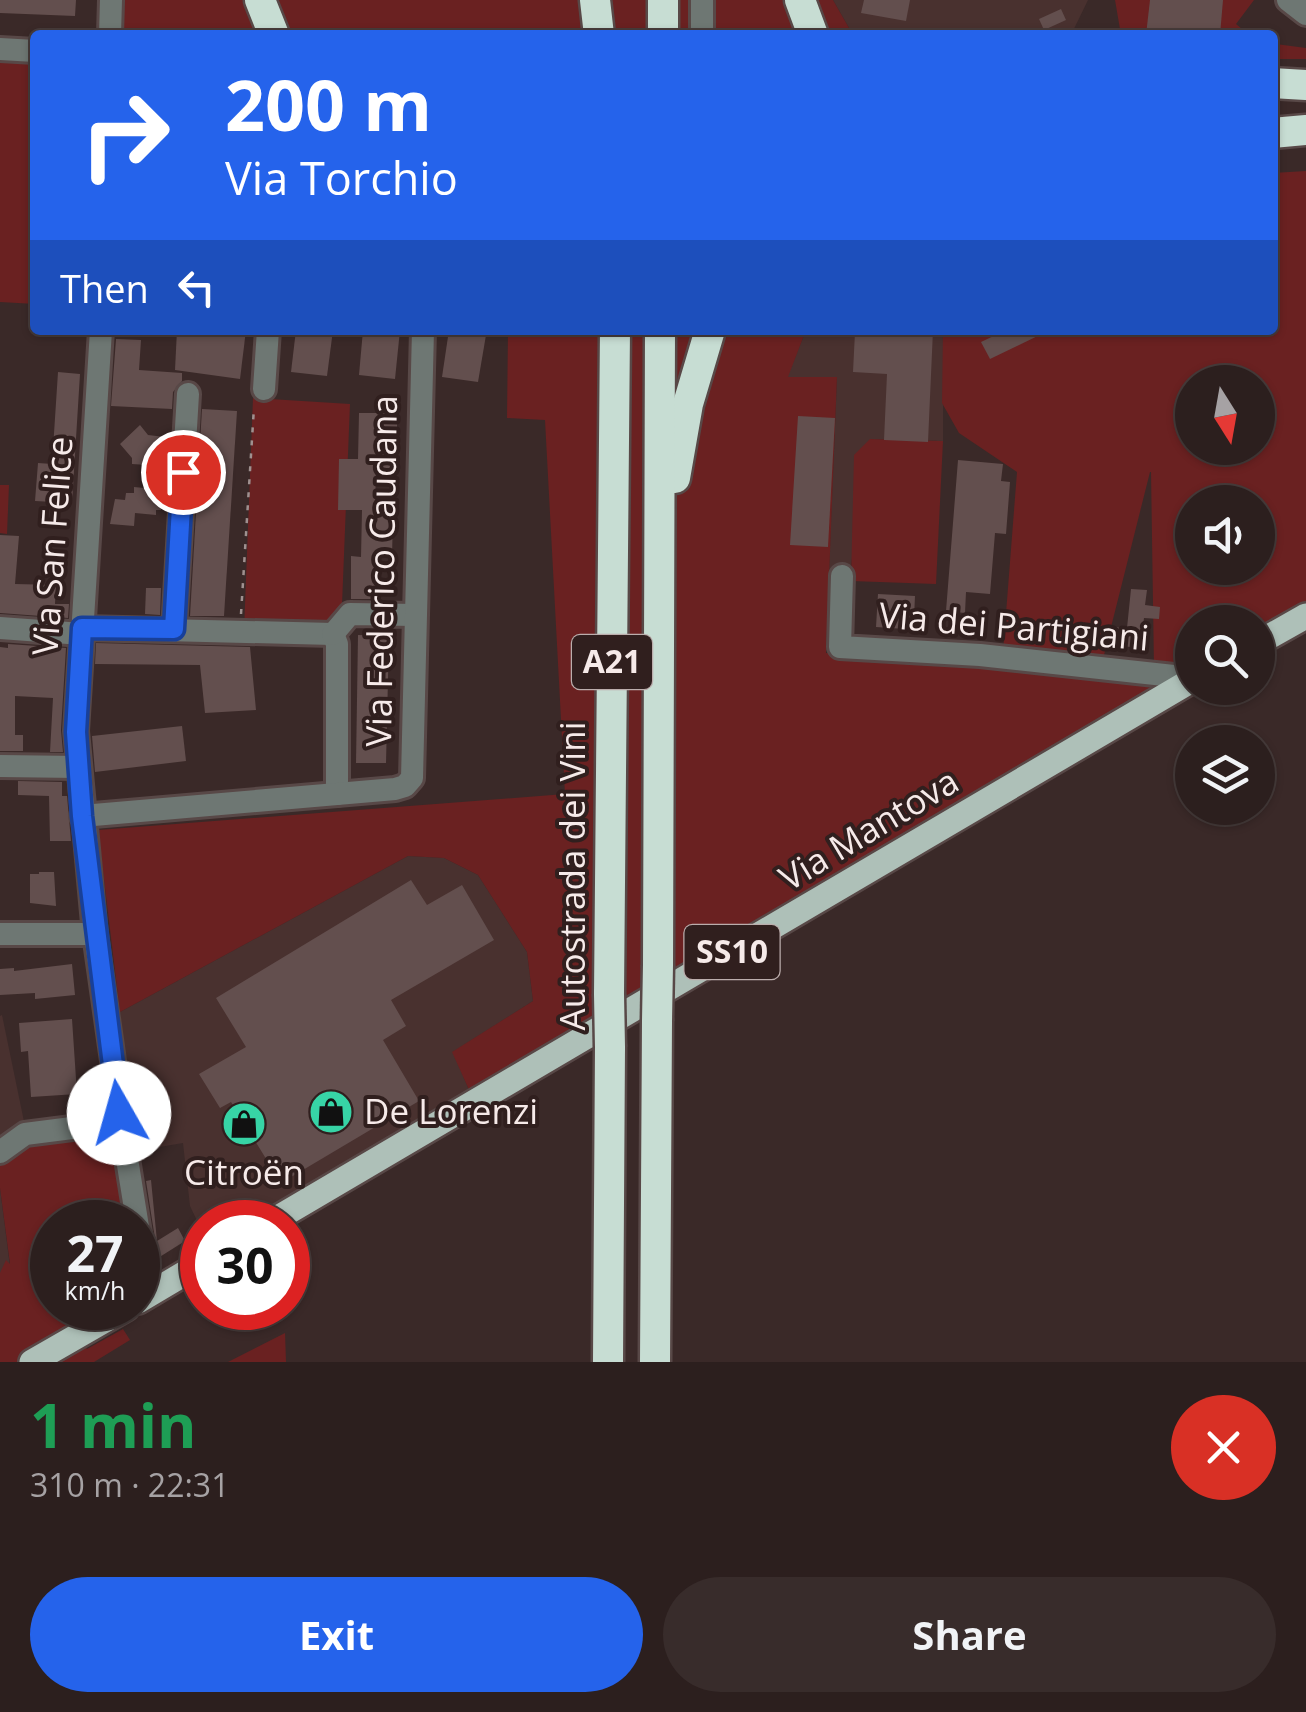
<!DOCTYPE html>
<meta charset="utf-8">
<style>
:root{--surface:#2c1f1e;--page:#382c2b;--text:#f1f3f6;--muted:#a6a2a4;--line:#483d3c;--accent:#2563eb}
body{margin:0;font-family:"Open Sans",sans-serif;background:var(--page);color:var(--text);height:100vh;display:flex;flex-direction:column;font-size:38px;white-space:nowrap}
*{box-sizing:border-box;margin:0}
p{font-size:32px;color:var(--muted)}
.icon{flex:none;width:55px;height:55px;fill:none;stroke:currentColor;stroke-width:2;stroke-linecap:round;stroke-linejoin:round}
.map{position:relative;height:1362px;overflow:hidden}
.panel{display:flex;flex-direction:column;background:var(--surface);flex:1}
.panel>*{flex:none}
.hud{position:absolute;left:30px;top:30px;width:1248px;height:305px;border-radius:10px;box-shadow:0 2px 8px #0004,0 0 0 2px var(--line);background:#2563eb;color:#fff;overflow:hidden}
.needle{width:65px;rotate:169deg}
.fabs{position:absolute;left:1175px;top:365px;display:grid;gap:20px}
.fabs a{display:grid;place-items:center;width:100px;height:100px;border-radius:50%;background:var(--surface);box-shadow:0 2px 8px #0004,0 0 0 2px var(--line);font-size:50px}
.speed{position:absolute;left:30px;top:1200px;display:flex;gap:20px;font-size:50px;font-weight:700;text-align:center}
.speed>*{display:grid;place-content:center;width:130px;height:130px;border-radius:50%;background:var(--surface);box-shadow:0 2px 8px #0004,0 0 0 2px var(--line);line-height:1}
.speed small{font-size:25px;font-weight:400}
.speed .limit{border:15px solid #d22;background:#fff;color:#111}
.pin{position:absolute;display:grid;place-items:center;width:85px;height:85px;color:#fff;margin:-42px;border:5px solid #fff;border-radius:50%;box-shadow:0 2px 10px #0007}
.me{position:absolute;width:110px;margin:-55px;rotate:353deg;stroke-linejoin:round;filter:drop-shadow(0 0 8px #0008)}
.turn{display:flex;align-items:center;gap:35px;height:210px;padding:0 30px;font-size:45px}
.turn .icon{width:130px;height:130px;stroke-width:2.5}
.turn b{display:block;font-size:70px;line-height:85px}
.then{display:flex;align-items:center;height:95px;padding:0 30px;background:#0003;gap:20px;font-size:38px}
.round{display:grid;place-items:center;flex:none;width:105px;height:105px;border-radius:52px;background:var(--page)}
.summary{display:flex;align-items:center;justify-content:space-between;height:170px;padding:0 30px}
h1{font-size:60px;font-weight:700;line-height:75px;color:#1e9e55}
.button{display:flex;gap:20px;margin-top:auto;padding:20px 30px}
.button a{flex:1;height:115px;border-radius:60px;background:var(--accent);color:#fff;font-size:40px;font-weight:700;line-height:115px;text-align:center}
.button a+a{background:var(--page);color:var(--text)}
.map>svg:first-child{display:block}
.built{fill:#49312f}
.green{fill:#6a2121;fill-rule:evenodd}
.building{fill:#634f4e}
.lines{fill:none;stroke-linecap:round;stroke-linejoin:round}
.minor-casing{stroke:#584847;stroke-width:28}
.major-casing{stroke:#584847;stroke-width:30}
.highway-casing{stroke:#584847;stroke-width:35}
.path{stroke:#9f9190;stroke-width:2.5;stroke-dasharray:5 8;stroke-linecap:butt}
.minor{stroke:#6e7773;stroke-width:22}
.major{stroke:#aec0b8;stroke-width:25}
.highway{stroke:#c7ddd3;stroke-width:30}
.highway-bridge-casing{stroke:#584847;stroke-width:35;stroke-linecap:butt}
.highway-bridge{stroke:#c7ddd3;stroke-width:30}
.route-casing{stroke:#184099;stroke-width:25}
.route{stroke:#2563eb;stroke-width:18}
.labels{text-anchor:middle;stroke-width:8;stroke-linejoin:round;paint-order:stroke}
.shield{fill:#301f1e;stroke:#bbadac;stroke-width:2.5}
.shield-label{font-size:32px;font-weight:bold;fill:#f6eae9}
.street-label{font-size:35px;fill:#f6eae9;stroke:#301f1e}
.poi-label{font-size:35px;fill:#f6eae9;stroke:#301f1e;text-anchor:start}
</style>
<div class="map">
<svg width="1306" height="1362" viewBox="0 0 1306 1362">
<rect width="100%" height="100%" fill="#3a2928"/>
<g class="built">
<polygon points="833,0 1088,0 1071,35 853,35"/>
<polygon points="806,330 943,330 943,441 871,439 850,571 829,571 837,377 787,377"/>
<polygon points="408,856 444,858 478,875 527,952 533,1001 453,1052 470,1092 256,1222 202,1222 202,1231 190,1206 183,1143 136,1151 120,1012"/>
<polygon points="2,1015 27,1136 0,1155 0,1016"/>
<polygon points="0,1188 11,1275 0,1282"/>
</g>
<g class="green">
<polygon points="120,0 833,0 853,35 119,35"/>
<polygon points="1115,0 1254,0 1236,24 1249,35 1121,35"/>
<polygon points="1276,44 1306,48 1306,59 1273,59"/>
<polygon points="0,59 35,61 35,304 0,302"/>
<path d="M1306 171V628L1258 656V622H1192V688L968 819 947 808 716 956 470 1092 452 1052 533 1001 527 952 478 875 444 858 408 856 120 1012 98 830 565 794 545 420 507 418 508 330H806L788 377H837L826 653 927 657 1003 652 1017 472 959 433 942 403 943 330H1272L1273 173ZM1192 382H1258V448H1192ZM1151 472 1154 668 1102 663 1150 472ZM1192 502H1258V568H1192Z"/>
<polygon points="253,398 350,404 341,630 244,631"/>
<polygon points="870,439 943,441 936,584 851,581 854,455"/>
<polygon points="0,485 9,485 7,534 0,533"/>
<polygon points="120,1124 135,1222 52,1222 52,1308 110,1308 74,1327 87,1349 123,1329 130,1340 94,1362 0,1362 0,1273 6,1260 10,1264 0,1188 0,1155 27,1136"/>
<polygon points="285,1332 286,1362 228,1362 285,1333"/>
</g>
<g class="building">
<polygon points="0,0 76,0 75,16 0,13"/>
<polygon points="864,0 910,0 906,21 861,13"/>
<polygon points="1150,0 1223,0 1220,35 1146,35"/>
<polygon points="1061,9 1066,20 1044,30 1039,19"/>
<polygon points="177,330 246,330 240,379 175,370"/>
<polygon points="296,330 333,330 327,376 291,372"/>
<polygon points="363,330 400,330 395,379 359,375"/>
<polygon points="449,330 486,335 478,382 442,377"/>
<polygon points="891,330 933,330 928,442 884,440 887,374 853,372 855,332 891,333"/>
<polygon points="1006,330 1050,330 990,359 981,342"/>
<polygon points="116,339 141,340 139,370 182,373 182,381 173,392 172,409 111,406"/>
<polygon points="58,372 80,374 72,503 35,501 38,463 52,464"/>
<polygon points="202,409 237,411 224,616 190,616"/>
<polygon points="359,413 397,413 397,468 376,468 375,513 393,513 392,558 379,558 379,599 351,599 351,556 361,557 362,510 338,510 339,459 358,459"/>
<polygon points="798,416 835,418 828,547 790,545"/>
<polygon points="140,425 148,435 165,437 162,466 132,464 132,458 120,444"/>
<polygon points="958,460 1003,464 1001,481 1010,482 1006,534 995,533 990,594 966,592 965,613 946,611"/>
<polygon points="134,487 165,490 161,510 156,510 156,515 135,513 134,526 110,524 115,499 125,500 126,493 134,493"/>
<polygon points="0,535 19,536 15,584 56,585 55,604 69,604 68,618 0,613"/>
<polygon points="146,588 161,588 160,615 145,614"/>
<polygon points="1131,589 1147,590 1145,605 1160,607 1159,619 1144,618 1140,648 1112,645 1114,627 1127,628"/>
<polygon points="878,594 915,596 914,618 906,617 905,629 876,627"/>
<polygon points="358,635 389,636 386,763 356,763"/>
<polygon points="96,643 250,647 256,710 205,713 200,665 95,664"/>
<polygon points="8,644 66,648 61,730 63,752 50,752 53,698 15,696 15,735 23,735 23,751 0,751 0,647 8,648"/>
<polygon points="182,726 186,761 95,772 92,736"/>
<polygon points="18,781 62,782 62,796 67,796 71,841 50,841 49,796 18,795"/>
<polygon points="39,872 54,872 56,906 30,903 30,874 39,874"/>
<polygon points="411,880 427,905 462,885 494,940 391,1000 406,1026 383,1040 419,1101 281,1183 231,1102 220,1108 199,1074 246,1047 216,998"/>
<polygon points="72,964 75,995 35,999 35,993 0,995 0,969 14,968 14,971"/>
<polygon points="72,1019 77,1094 31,1097 28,1051 21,1052 19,1023"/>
<polygon points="151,1180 157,1241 178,1228 185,1241 158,1258 146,1181"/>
<polygon points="52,1247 52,1299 30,1260"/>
</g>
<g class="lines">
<defs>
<g id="minor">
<polyline points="702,0 702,35"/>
<polyline points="1288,0 1306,14"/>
<polyline points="110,35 111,0"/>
<polyline points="0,49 35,51"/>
<polyline points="101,330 76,731 95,934 120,1110 117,1119 122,1128 144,1264"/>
<polyline points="264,389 268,330"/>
<polyline points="842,576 840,647 980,655 1192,678"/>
<polyline points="0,628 82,634"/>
<polyline points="83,628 333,634"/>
<polyline points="174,629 188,394"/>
<polyline points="333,634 337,644 337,794"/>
<polyline points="333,634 350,614 415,615"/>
<polyline points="0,766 78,767"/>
<polyline points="82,816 395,789 405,786 412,778 423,330"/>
<polyline points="0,934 95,934"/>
<polyline points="0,1152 25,1134 111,1123 117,1119"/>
</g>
<g id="major">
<polyline points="1258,643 1306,616"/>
<polyline points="271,1222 1192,680"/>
<polyline points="138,1301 202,1263"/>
<polyline points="32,1362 126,1308"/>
</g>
<g id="highway">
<polyline points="260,0 274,35"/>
<polyline points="595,0 599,35"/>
<polyline points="800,0 813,35"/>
<polyline points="663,35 663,0"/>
<polyline points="1272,83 1306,85"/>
<polyline points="1272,133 1306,130"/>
<polyline points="675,478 688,404 710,330"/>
<polyline points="658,965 660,330"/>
<polyline points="609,994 615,330"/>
<polyline points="608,1362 610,1047"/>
<polyline points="655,1362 657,1021"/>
</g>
</defs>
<use href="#minor" class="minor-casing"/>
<use href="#major" class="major-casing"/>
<use href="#highway" class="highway-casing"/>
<polyline class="path" points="241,614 254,407"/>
<use href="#minor" class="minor"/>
<use href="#major" class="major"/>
<use href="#highway" class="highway"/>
<defs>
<g id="highway-bridge">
<polyline points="609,994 610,1047"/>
<polyline points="657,1021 658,965"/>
</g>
</defs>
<use href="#highway-bridge" class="highway-bridge-casing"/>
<use href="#highway-bridge" class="highway-bridge"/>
</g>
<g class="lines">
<defs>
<polyline id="route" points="119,1113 82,816 76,732 82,628 174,629 183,472"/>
</defs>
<use href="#route" class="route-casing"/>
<use href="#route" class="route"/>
</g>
<defs>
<symbol id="shop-disc" viewBox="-11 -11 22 22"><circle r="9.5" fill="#37d4a6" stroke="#301f1e"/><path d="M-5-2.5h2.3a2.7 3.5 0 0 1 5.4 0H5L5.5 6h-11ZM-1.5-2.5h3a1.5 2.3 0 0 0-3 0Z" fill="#111"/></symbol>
</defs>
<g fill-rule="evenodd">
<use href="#shop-disc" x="306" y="1087" width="50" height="50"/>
<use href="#shop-disc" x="219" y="1099" width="50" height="50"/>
</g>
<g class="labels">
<g class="shield">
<rect x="572" y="635" width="80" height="54" rx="8"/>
<rect x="684.5" y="925" width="95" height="54" rx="8"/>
</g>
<g class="shield-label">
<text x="612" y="673">A21</text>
<text x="732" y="963">SS10</text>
</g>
<g class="street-label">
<text transform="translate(53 546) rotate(-86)" y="12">Via San Felice</text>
<text transform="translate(382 571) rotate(-89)" y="12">Via Federico Caudana</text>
<text transform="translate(1014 627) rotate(5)" y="12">Via dei Partigiani</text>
<text transform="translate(869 830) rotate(-31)" y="12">Via Mantova</text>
<text transform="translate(573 876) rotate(-90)" y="12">Autostrada dei Vini</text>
</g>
<g class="poi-label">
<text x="364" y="1124">De Lorenzi</text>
<text x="244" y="1185" text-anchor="middle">Citroën</text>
</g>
</g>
</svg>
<div class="fabs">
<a><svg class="needle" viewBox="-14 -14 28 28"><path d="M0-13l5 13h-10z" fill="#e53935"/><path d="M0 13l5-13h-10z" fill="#a6a2a4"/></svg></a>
<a><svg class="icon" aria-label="sound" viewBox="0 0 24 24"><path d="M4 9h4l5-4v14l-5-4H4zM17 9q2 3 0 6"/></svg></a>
<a><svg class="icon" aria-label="search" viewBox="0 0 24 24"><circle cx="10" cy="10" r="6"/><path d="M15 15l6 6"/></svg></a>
<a><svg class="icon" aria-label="layers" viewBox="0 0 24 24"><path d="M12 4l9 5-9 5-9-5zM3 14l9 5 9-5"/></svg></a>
</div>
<div class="speed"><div>27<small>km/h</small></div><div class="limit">30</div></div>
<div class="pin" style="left:183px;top:472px;background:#d93025"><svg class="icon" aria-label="arrive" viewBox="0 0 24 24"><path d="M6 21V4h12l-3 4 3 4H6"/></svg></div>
<svg class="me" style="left:119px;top:1113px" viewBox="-20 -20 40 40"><circle r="19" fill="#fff"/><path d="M0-13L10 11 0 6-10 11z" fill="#2563eb"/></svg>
<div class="hud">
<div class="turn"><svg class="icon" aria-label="right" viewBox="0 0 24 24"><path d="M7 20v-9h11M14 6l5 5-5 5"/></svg><div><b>200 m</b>Via Torchio</div></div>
<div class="then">Then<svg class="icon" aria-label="left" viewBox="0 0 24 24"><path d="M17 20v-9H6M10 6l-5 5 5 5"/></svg></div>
</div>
</div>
<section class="panel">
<div class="summary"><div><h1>1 min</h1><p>310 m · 22:31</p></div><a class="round" style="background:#d93025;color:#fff"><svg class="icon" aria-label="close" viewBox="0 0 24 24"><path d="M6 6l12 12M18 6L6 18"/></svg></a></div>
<div class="button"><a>Exit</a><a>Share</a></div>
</section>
